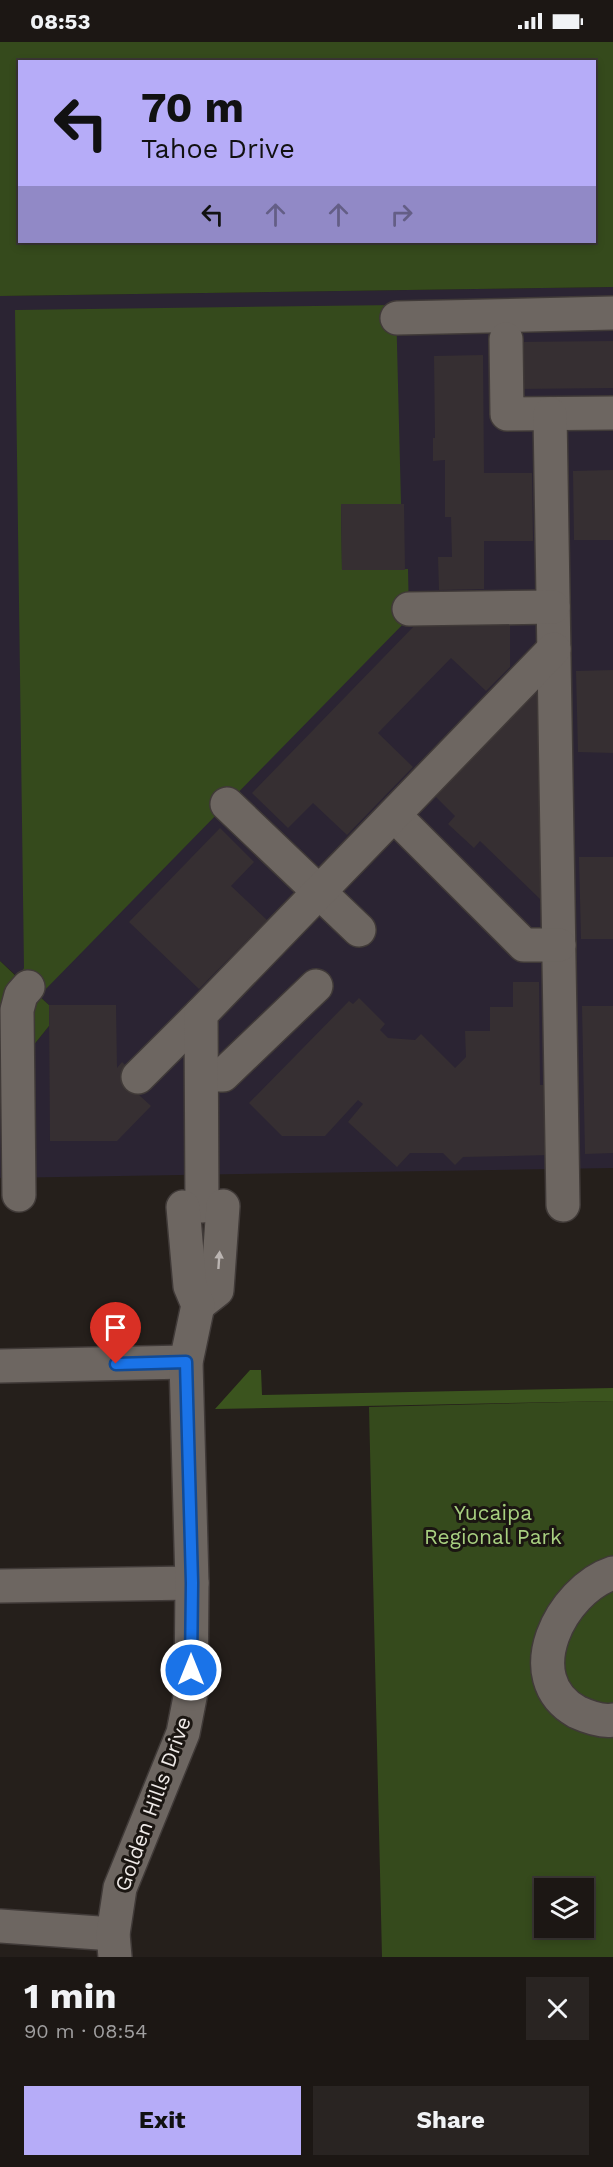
<!DOCTYPE html>
<meta charset="utf-8">
<style>
:root{--surface:#1c1714;--page:#292422;--text:#f1f3f6;--muted:#a09fa0;--line:#3a3634;--accent:#b6acf8}
body{margin:0;font-family:"Work Sans",sans-serif;background:var(--page);color:var(--text);height:100vh;display:flex;flex-direction:column;font-size:22px;white-space:nowrap}
*{box-sizing:border-box;margin:0}
p{font-size:20px;color:var(--muted)}
.icon{flex:none;width:33px;height:33px;fill:none;stroke:currentColor;stroke-width:2;stroke-linecap:round;stroke-linejoin:round}
.map{position:relative;height:1915px;overflow:hidden}
.side{display:flex;flex-direction:column;background:var(--surface);flex:1}
.side>*{flex:none}
.hud{position:absolute;left:18px;top:18px;width:578px;height:183px;border-radius:0px;box-shadow:0 3px 9px #0003,0 0 0 2px var(--line);background:#b6acf8;color:#111;overflow:hidden}
.buttons{position:absolute;left:534px;top:1836px;display:grid;gap:12px}
.buttons a{display:grid;place-items:center;width:60px;height:60px;border-radius:0px;background:var(--surface);box-shadow:0 3px 9px #0003,0 0 0 2px var(--line);font-size:30px}
.pin{position:absolute;display:grid;place-items:center;width:51px;height:51px;color:#fff;margin:-62px -26px;border-radius:50% 50% 50% 0;rotate:-45deg;box-shadow:0 0 6px #0007}
.pin .icon{rotate:45deg}
.me{position:absolute;width:66px;margin:-33px;rotate:0deg;stroke-linejoin:round;filter:drop-shadow(0 0 4px #0008)}
.turn{display:flex;align-items:center;gap:21px;height:126px;padding:0 24px;font-size:27px}
.turn .icon{width:78px;height:78px;stroke-width:2.5}
.turn b{display:block;font-size:42px;line-height:51px}
.lanes{display:flex;align-items:center;height:57px;padding:0 24px;background:#0003;justify-content:center;gap:30px;direction:ltr}
.lanes .off{opacity:.35}
.round{display:grid;place-items:center;flex:none;width:63px;height:63px;border-radius:0px;background:var(--page)}
.overview{display:flex;align-items:center;justify-content:space-between;height:102px;padding:0 24px}
h1{font-size:36px;font-weight:700;line-height:45px}
.action{display:flex;gap:12px;margin-top:auto;padding:12px 24px}
.action a{flex:1;height:69px;border-radius:0px;background:var(--accent);color:#111;font-size:24px;font-weight:700;line-height:69px;text-align:center}
.action a+a{background:var(--page);color:var(--text)}
.status{display:flex;justify-content:space-between;align-items:center;height:42px;padding:0 30px;background:var(--surface);direction:ltr}
.status svg{height:16px;fill:currentColor}
.map>svg:first-child{display:block}
.education{fill:#2b2433}
.green{fill:#354a1c;fill-rule:evenodd}
.forest{fill:#3b541e}
.building{fill:#362f32}
.lines{fill:none;stroke-linecap:round;stroke-linejoin:round}
.minor-casing{stroke:#403a38;stroke-width:36}
.minor{stroke:#6d6661;stroke-width:33}
.oneway{fill:#bbb5b2}
.route-casing{stroke:#114b97;stroke-width:15}
.route{stroke:#1a73e8;stroke-width:10}
.labels{text-anchor:middle;stroke-width:6;stroke-linejoin:round;paint-order:stroke}
.park-label{font-size:21px;fill:#a8d080;stroke:#1b1612}
.street-label{font-size:21px;fill:#efeae8;stroke:#1b1612}
</style>
<div class="status"><b>08:53</b><svg viewBox="0 0 49 12"><path d="M0 12V9h3v3zM5 12V6h3v6zM10 12V3h3v9zM15 12V0h3v12zM26 1h20v11H26zM47 4h2v5h-2z"/></svg></div>
<div class="map">
<svg width="613" height="1915" viewBox="0 0 613 1915">
<rect width="100%" height="100%" fill="#251f1b"/>
<polygon class="education" points="613,245 613,1126 0,1136 0,1045 49,984 49,963 0,919 0,254"/>
<g class="green">
<path d="M0 0H613V245L0 254ZM20 20H594V200H20Z"/>
<polygon points="396,263 401,462 341,462 342,528 408,527 409,576 39,954 49,963 49,984 0,1045 0,919 18,936 24,926 15,268"/>
<path d="M613 1359V1915H382L369 1365ZM544 1846H584V1886H544Z"/>
</g>
<polygon class="forest" points="250,1328 261,1328 262,1353 613,1346 613,1359 215,1367"/>
<g class="building">
<polygon points="613,299 613,346 517,347 516,300"/>
<polygon points="483,313 484,431 532,431 533,499 484,499 484,547 439,548 438,515 452,515 451,475 445,475 445,418 433,419 433,396 435,396 434,314"/>
<polygon points="613,428 613,498 574,498 573,429"/>
<polygon points="341,462 404,462 405,528 342,528"/>
<polygon points="416,582 510,582 510,625 486,649 451,616 378,691 413,725 347,793 313,761 288,786 252,751"/>
<polygon points="613,628 613,711 578,710 576,629"/>
<polygon points="534,649 543,657 546,850 540,857 480,799 474,806 448,782 455,774 433,752"/>
<polygon points="220,786 254,820 231,844 267,878 199,947 129,880"/>
<polygon points="579,815 613,815 613,897 581,897"/>
<polygon points="513,940 539,940 540,1043 550,1043 551,1113 463,1115 455,1123 443,1111 410,1111 397,1125 348,1080 363,1062 358,1058 325,1094 282,1094 249,1061 349,959 353,962 359,956 385,982 380,988 388,996 415,998 421,992 455,1026 466,1015 465,989 490,989 490,965 513,965"/>
<polygon points="49,963 116,963 117,1026 122,1020 147,1044 139,1053 151,1064 117,1099 50,1099"/>
<polygon points="582,964 613,964 613,1111 585,1112"/>
</g>
<g class="lines">
<defs>
<g id="minor">
<polyline points="397,276 613,271"/>
<polyline points="506,297 507,372 613,371"/>
<polyline points="550,372 563,1163"/>
<polyline points="409,567 553,565"/>
<polyline points="227,762 359,888"/>
<polyline points="394,773 524,903 559,903"/>
<polyline points="202,1033 223,1033 316,944"/>
<polyline points="138,1035 201,972"/>
<polyline points="19,1153 17,968 21,953 28,945"/>
<polyline points="202,1164 201,972 554,607"/>
<polyline points="198,1263 217,1248 223,1164"/>
<polyline points="0,1324 186,1320"/>
<path d="M613 1531C561 1548 516 1636 577 1670 588 1675 601 1680 613 1678"/>
<polyline points="0,1544 192,1541"/>
<polyline points="0,1884 113,1892"/>
<polyline points="115,1915 113,1892 120,1846 183,1691 191,1650 192,1541 186,1320 198,1263 190,1244 183,1165"/>
</g>
</defs>
<use href="#minor" class="minor-casing"/>
<use href="#minor" class="minor"/>
</g>
<defs><path id="oneway-solid" d="M-6-.8H1V-3.2L6.5 0L1 3.2V.8H-6Z" transform="scale(1.5)"/></defs>
<use class="oneway" href="#oneway-solid" transform="translate(219 1218) rotate(-86)"/>
<g class="lines">
<defs>
<polyline id="route" points="116,1322 186,1320 192,1541 191,1628"/>
</defs>
<use href="#route" class="route-casing"/>
<use href="#route" class="route"/>
</g>
<g class="labels">
<g class="park-label">
<text x="493" y="1478">Yucaipa<tspan x="493" dy="24">Regional Park</tspan></text>
</g>
<g class="street-label">
<text transform="translate(153 1762) rotate(-70)" y="7">Golden Hills Drive</text>
</g>
</g>
</svg>
<div class="buttons">
<a><svg class="icon" aria-label="layers" viewBox="0 0 24 24"><path d="M12 4l9 5-9 5-9-5zM3 14l9 5 9-5"/></svg></a>
</div>
<div class="pin" style="left:116px;top:1322px;background:#d93025"><svg class="icon" aria-label="arrive" viewBox="0 0 24 24"><path d="M6 21V4h12l-3 4 3 4H6"/></svg></div>
<svg class="me" style="left:191px;top:1628px" viewBox="-20 -20 40 40"><circle r="17" fill="#1a73e8" stroke="#fff" stroke-width="3"/><path d="M0-11L8 9 0 5-8 9z" fill="#fff"/></svg>
<div class="hud">
<div class="turn"><svg class="icon" aria-label="left" viewBox="0 0 24 24"><path d="M17 20v-9H6M10 6l-5 5 5 5"/></svg><div><b>70 m</b>Tahoe Drive</div></div>
<div class="lanes"><svg class="icon" aria-label="left" viewBox="0 0 24 24"><path d="M17 20v-9H6M10 6l-5 5 5 5"/></svg><svg class="icon off" aria-label="ahead" viewBox="0 0 24 24"><path d="M12 20V5M6 11l6-6 6 6"/></svg><svg class="icon off" aria-label="ahead" viewBox="0 0 24 24"><path d="M12 20V5M6 11l6-6 6 6"/></svg><svg class="icon off" aria-label="right" viewBox="0 0 24 24"><path d="M7 20v-9h11M14 6l5 5-5 5"/></svg></div>
</div>
</div>
<section class="side">
<div class="overview"><div><h1>1 min</h1><p>90 m · 08:54</p></div><a class="round"><svg class="icon" aria-label="close" viewBox="0 0 24 24"><path d="M6 6l12 12M18 6L6 18"/></svg></a></div>
<div class="action"><a>Exit</a><a>Share</a></div>
</section>
